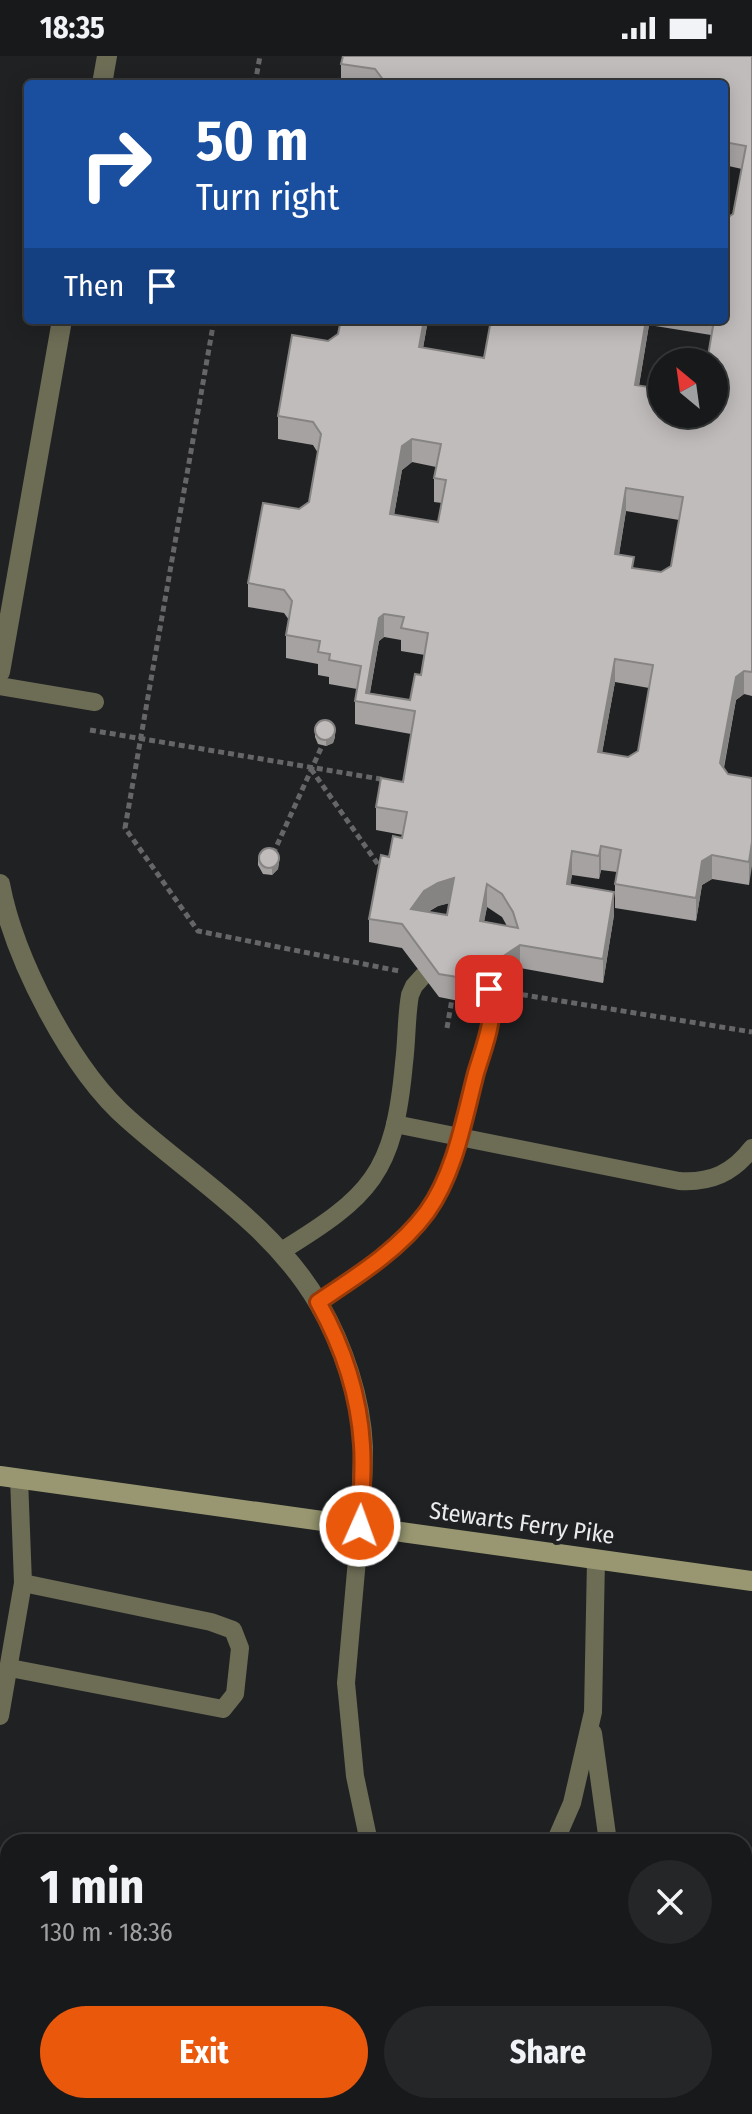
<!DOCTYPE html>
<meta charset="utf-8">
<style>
:root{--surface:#18191a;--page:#252627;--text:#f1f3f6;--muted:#9fa0a2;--line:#363839;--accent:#ea580c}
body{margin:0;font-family:"Fira Sans Condensed",sans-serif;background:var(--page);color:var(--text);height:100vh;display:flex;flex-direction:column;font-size:30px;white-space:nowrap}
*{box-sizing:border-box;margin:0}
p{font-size:26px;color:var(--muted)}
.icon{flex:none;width:44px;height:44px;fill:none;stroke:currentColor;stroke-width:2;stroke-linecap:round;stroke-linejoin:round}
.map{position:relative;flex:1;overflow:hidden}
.drawer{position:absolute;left:0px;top:1778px;width:752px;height:280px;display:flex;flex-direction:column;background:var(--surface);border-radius:24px 24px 0 0;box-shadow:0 4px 20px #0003,0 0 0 2px var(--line)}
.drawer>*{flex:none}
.guide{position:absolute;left:24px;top:24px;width:704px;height:244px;border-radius:8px;box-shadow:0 4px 20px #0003,0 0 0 2px var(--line);background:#1a4fa0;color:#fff;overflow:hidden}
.needle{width:52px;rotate:331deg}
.tools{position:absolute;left:648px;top:292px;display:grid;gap:16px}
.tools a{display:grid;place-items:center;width:80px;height:80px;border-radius:50%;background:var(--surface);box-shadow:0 4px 20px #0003,0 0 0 2px var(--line);font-size:40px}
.pin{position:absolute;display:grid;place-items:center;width:68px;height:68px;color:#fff;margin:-34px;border-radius:16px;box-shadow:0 4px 12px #0006}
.me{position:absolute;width:88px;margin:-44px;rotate:2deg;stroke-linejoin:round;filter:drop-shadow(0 0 6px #0008)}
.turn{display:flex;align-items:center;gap:28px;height:168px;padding:0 40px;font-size:36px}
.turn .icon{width:104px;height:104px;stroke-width:2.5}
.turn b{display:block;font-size:56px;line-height:68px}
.then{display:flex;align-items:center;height:76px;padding:0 40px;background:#0003;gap:16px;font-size:30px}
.round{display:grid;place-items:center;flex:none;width:84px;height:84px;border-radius:42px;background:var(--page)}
.head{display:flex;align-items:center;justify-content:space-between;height:136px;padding:0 40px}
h1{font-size:48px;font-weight:700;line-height:60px}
.button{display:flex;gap:16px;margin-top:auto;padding:16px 40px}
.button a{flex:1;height:92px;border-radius:48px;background:var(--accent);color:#fff;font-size:32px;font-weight:700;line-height:92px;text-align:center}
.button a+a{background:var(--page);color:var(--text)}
.status{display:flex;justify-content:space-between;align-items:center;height:56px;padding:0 40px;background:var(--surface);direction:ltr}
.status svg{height:22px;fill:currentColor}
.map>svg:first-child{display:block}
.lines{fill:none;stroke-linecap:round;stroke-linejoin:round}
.path{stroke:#666668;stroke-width:5;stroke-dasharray:6 4;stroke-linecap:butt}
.lane{stroke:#6d6c55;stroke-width:18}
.street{stroke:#6d6c55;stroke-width:20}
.secondary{stroke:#989771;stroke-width:20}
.wall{fill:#a5a2a1;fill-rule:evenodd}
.shaded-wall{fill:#868483}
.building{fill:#c0bcbb;stroke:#868483;stroke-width:2;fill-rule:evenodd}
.route-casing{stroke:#983908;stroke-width:20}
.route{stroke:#ea580c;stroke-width:14}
.labels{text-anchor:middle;stroke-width:8;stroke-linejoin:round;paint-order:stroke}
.street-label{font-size:24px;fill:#ebebed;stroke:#202123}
</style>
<div class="status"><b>18:35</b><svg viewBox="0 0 49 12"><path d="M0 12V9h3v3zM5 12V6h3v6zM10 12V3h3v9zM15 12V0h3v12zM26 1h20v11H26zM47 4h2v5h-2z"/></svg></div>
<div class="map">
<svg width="752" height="2058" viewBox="0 0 752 2058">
<rect width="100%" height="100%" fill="#202123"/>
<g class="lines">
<g class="path">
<polyline points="255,28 260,0"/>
<polyline points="214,264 125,772 198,875 399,915"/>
<polyline points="90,674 386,724"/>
<polyline points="311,713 382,814"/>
<polyline points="273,798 322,690"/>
<polyline points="512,937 752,976"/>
<polyline points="447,972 452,943"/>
</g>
<g class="lane">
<polyline points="0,630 95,646"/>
<path d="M395 1068 679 1125C711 1127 733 1117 752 1092"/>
<path d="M280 1196C371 1140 394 1118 404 1007 407 984 406 962 410 939L414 930 423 920"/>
<path d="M318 1246C357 1220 399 1194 427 1156 455 1117 464 1063 476 1017 484 990 498 961 489 933"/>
<polyline points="360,1470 346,1627 355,1720 369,1786"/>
<polyline points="10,1612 223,1653 235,1638 240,1592 233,1574 211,1566 23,1527"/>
<polyline points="0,1660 23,1527 19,1422"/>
<polyline points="593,1677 608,1786"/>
<polyline points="555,1786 572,1747 593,1656 596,1504"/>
<polyline points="0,2029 8,2030"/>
<polyline points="221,2050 305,2058"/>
<polyline points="341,2058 343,2050"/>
<polyline points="467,2058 468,2050"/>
<polyline points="627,2058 628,2050"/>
</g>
<g class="street">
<polyline points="102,28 107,0"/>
<polyline points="0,616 62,264"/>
<path d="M0 828C14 902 71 1014 129 1064 194 1122 274 1170 319 1248 343 1289 361 1343 363 1391 363 1417 361 1444 360 1470"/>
</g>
<polyline class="secondary" points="0,1420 752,1525"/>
</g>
<g class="wall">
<path d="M752 0V640L744 638 736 644 724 712 728 718 752 722 749 829 712 823 702 829 696 865 615 852V828L617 816 601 814 599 823 572 819 570 828 614 859 603 927 520 912 469 947 439 941 402 892 369 886V863L389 801 402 782 403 779 376 774V751L403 726 411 678 355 668V645L357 633 329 628V621L318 619V608L286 602V579L289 564 284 557 248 551V527L299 453 309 446 318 397 313 389 278 383V360L328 285 338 278 341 264H428L423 292 484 302 491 264H724L733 158 742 113 724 109V28H341V8ZM649 269 711 279 714 358H662L639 330ZM412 406 436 411 434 422V446L442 447 438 466 394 459 402 414ZM626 455 679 464 671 510 661 516 634 512 619 499ZM384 581 401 584V595L425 599 421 619 410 644 370 637 379 585ZM615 626 649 632 638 695 628 701 602 697ZM449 847 447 859 428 856 438 850ZM487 851 502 861 507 870 484 865Z"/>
<polygon points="315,674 335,681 333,687 326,690 318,688 315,681"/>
<polygon points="258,802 279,807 278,813 272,819 263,818 258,809"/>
<polygon points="8,1871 8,1967 4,1967 4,1943"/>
</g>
<g class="shaded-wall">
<polygon points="424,264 428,264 419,314 419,291"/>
<polygon points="646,264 649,264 649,269 635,352 635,329"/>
<polygon points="412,383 412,406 402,414 390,482 390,458 402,390"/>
<polygon points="626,432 626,455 615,522 615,498"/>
<polygon points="384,558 384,581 379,585 368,647 366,637 379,562"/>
<polygon points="615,603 615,626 598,719 598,696"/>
<polygon points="744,615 744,638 736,644 720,731 720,707 736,621"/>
<polygon points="335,674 335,681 333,687 326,690 326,684"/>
<polygon points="752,786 752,810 749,829 749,806"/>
<polygon points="601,790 601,814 599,823 599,800"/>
<polygon points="572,795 572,819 567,851 567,828"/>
<polygon points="712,799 712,823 702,829 696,865 696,842 702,805"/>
<polygon points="279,800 278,813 272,819 272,812"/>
<polygon points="454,822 454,846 438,850 424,858 411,853 424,835 438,827"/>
<polygon points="487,828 487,851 480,888 480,865"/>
<polygon points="614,836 614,859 603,927 603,903"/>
<polygon points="520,889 520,912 469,947 469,923"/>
</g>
<g class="building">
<path d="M343 0H752V616L744 615 736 621 720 707 728 718 752 722V786L749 806 712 799 702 805 696 842 615 828 621 794 601 790 599 800 572 795 567 828 614 836 603 903 520 889 469 923 439 918 402 868 369 863 381 799 389 801 393 780 402 782 407 756 376 751 381 722 403 726 415 655 355 645 361 610 329 604 330 598 318 596 320 585 286 579 292 545 284 534 248 527 263 447 299 453 309 446 321 378 313 366 278 360 292 279 328 285 338 278 341 264H424L419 291 484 302 491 264H646L635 329 662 333V358H714V306H707L714 264H724V164L733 158 746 90 724 86V28H383L384 25 375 13 341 8ZM412 383 441 388 434 422 446 424 438 466 390 458 402 390ZM626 432 683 441 671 510 661 516 632 512 634 501 615 498ZM384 558 404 561 401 572 428 577 421 619 415 618 410 644 366 637 379 562ZM615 603 653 609 638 695 628 701 598 696ZM454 822 447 859 411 853 424 835 438 827ZM487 828 502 838 513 856 518 872 480 865Z"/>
<circle cx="325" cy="674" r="10"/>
<circle cx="269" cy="802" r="10"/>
<polygon points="8,1871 8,1943 4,1943"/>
<polygon points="485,2050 603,2050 602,2058 484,2058"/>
</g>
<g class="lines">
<defs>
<path id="route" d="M360 1470C361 1443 364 1415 362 1389 359 1339 342 1289 318 1246 357 1220 399 1194 427 1156 455 1117 464 1063 476 1017 484 990 497 961 489 933"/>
</defs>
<use href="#route" class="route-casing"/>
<use href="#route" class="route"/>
</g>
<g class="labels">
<g class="street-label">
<text transform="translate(522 1467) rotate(8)" y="8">Stewarts Ferry Pike</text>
</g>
</g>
</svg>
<div class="tools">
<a><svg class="needle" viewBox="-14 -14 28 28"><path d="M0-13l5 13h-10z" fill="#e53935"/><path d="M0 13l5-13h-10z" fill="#9fa0a2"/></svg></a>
</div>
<div class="pin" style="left:489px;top:933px;background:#d93025"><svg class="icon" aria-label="arrive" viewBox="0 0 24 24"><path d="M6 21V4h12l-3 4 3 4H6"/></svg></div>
<svg class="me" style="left:360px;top:1470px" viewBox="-20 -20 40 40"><circle r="17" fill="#ea580c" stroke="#fff" stroke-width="3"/><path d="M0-11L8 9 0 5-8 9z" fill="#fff"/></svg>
<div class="guide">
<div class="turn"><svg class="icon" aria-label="right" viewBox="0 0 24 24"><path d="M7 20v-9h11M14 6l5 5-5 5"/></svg><div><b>50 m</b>Turn right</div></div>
<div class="then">Then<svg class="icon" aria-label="arrive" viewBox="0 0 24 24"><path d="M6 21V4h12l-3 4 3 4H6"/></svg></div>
</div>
<section class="drawer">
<div class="head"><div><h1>1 min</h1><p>130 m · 18:36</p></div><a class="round"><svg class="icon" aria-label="close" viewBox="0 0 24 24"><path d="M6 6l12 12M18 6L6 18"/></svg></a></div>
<div class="button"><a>Exit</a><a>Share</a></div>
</section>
</div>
